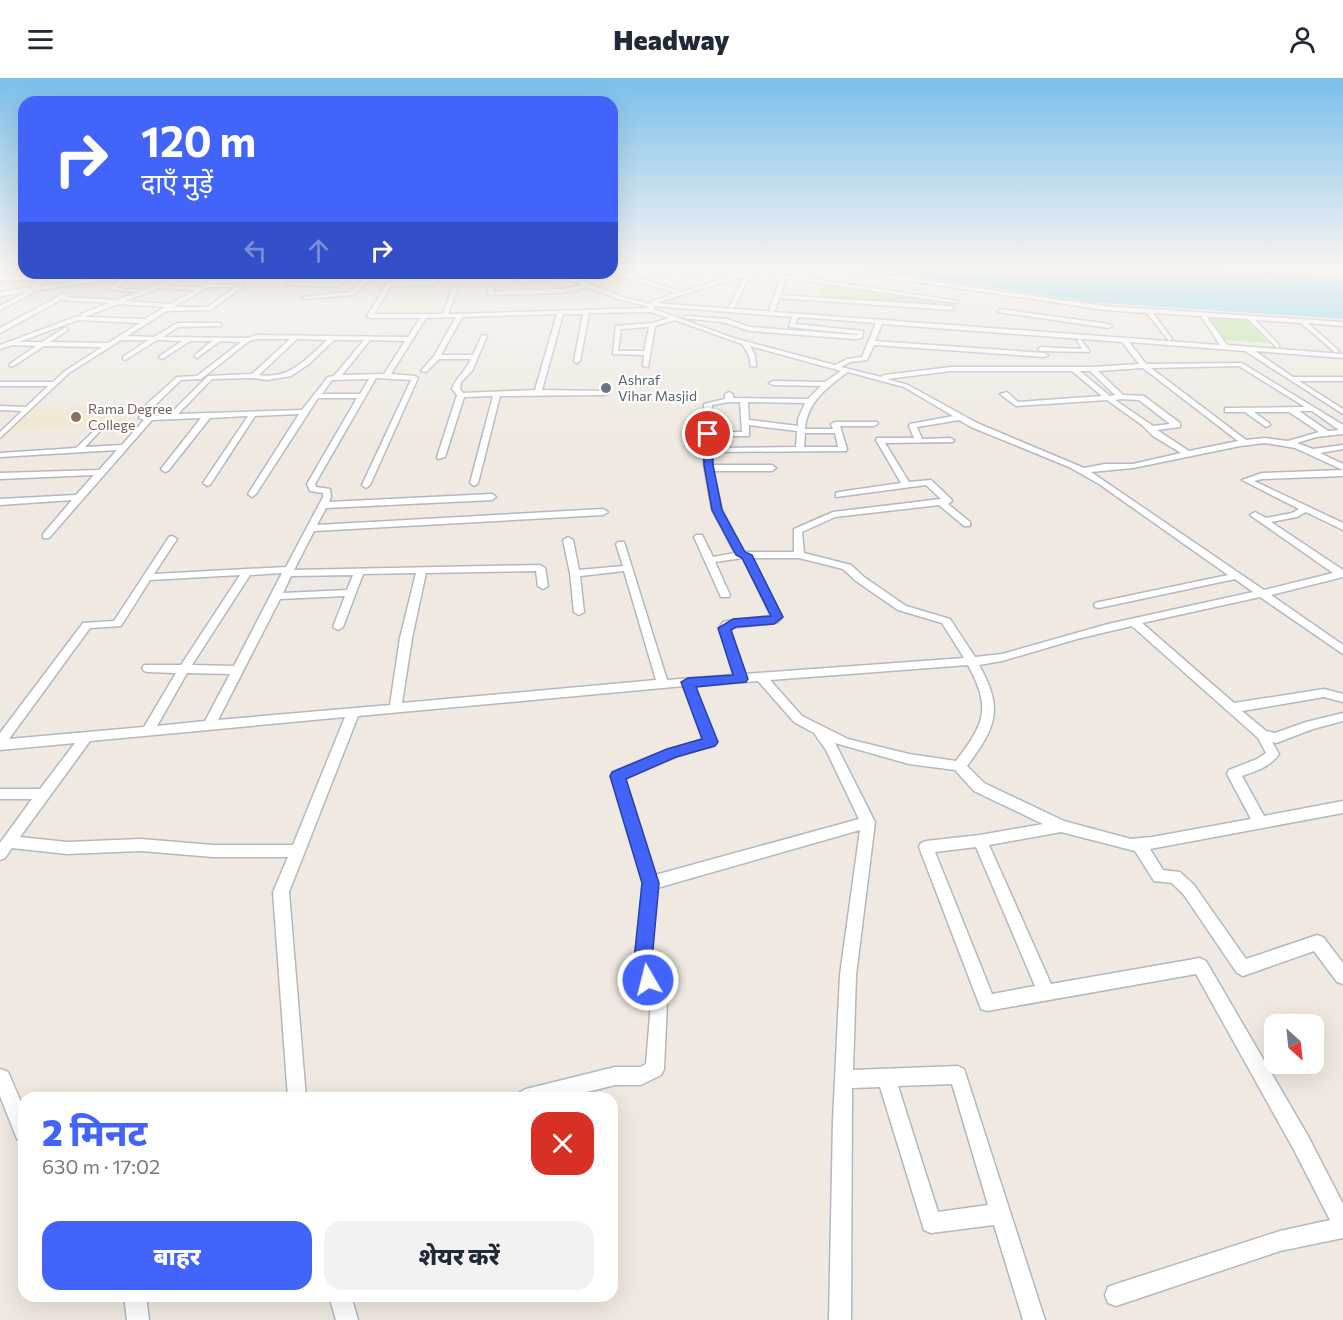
<!DOCTYPE html>
<html lang="hi">
<meta charset="utf-8">
<style>
:root{--surface:#fff;--page:#f2f2f3;--text:#1f2937;--muted:#747a83;--accent:#4264fb}
body{margin:0;font-family:Commissioner,"Noto Sans Devanagari",sans-serif;background:var(--page);color:var(--text);height:100vh;display:flex;flex-direction:column;font-size:22px;white-space:nowrap}
*{box-sizing:border-box;margin:0}
p{font-size:20px;color:var(--muted)}
.icon{flex:none;width:33px;height:33px;fill:none;stroke:currentColor;stroke-width:2;stroke-linecap:round;stroke-linejoin:round}
.map{position:relative;flex:1;overflow:hidden}
.sheet{position:absolute;left:18px;top:1014px;width:600px;height:210px;display:flex;flex-direction:column;background:var(--surface);border-radius:18px;box-shadow:0 6px 24px #0002}
.sheet>*{flex:none}
.top-card{position:absolute;left:18px;top:18px;width:600px;height:183px;border-radius:18px;box-shadow:0 6px 24px #0002;background:#4264fb;color:#fff;overflow:hidden}
.needle{width:39px;rotate:153deg}
.tools{position:absolute;left:1264px;top:936px;display:grid;gap:12px}
.tools a{display:grid;place-items:center;width:60px;height:60px;border-radius:12px;background:var(--surface);box-shadow:0 6px 24px #0002;font-size:30px}
.pin{position:absolute;display:grid;place-items:center;width:51px;height:51px;color:#fff;margin:-26px;border:3px solid #fff;border-radius:50%;box-shadow:0 2px 6px #0007}
.me{position:absolute;width:66px;margin:-33px;rotate:352deg;stroke-linejoin:round;filter:drop-shadow(0 0 4px #0008)}
.turn{display:flex;align-items:center;gap:21px;height:126px;padding:0 24px;font-size:27px}
.turn .icon{width:78px;height:78px;stroke-width:2.5}
.turn b{display:block;font-size:42px;line-height:51px}
.lanes{display:flex;align-items:center;height:57px;padding:0 24px;background:#0003;justify-content:center;gap:30px;direction:ltr}
.lanes .off{opacity:.35}
.round{display:grid;place-items:center;flex:none;width:63px;height:63px;border-radius:18px;background:var(--page)}
.overview{display:flex;align-items:center;justify-content:space-between;height:102px;padding:0 24px}
h1{font-size:36px;font-weight:800;line-height:45px;color:var(--accent)}
.cta{display:flex;gap:12px;margin-top:auto;padding:12px 24px}
.cta a{flex:1;height:69px;border-radius:18px;background:var(--accent);color:#fff;font-size:24px;font-weight:800;line-height:69px;text-align:center}
.cta a+a{background:var(--page);color:var(--text)}
header{display:flex;justify-content:space-between;align-items:center;height:78px;padding:0 24px;background:var(--surface);font-size:27px;font-weight:800}
.map>svg:first-child{display:block}
.education{fill:#f0e6d1}
.green{fill:#b6e59e}
.water{fill:#75cff0}
.lines{fill:none;stroke-linecap:round;stroke-linejoin:round}
.minor-casing{stroke:#b4b7c1;stroke-width:3}
.minor{fill:#fff;fill-rule:evenodd}
.route{fill:#4264fb;stroke:#2b41a3;stroke-width:1.5}
.worship-dot{fill:#6b7280;stroke:#fff;stroke-width:2}
.education-dot{fill:#8d6e63;stroke:#fff;stroke-width:2}
.labels{text-anchor:middle;stroke-width:4.5;stroke-linejoin:round;paint-order:stroke}
.far-worship-label{font-size:14px;fill:#5b616d;stroke:#fff;text-anchor:start}
.far-education-label{font-size:14px;fill:#785e54;stroke:#fff;text-anchor:start}
</style>
<header><svg class="icon" aria-label="menu" viewBox="0 0 24 24"><path d="M4 6h16M4 12h16M4 18h16"/></svg>Headway<svg class="icon" aria-label="person" viewBox="0 0 24 24"><circle cx="12" cy="8" r="4"/><path d="M4 21q1-7 8-7t8 7"/></svg></header>
<div class="map">
<svg width="1343" height="1242" viewBox="0 0 1343 1242">
<rect width="100%" height="100%" fill="#efe9e1"/>
<g class="education">
<polygon points="399,218 429,218 421,235 390,236"/>
<polygon points="138,325 121,346 10,353 32,331"/>
</g>
<g class="green">
<polygon points="824,205 951,224 951,229 819,220"/>
<polygon points="1207,239 1247,242 1268,265 1225,262"/>
</g>
<polygon class="water" points="849,190 1205,190 1343,199 1343,241 1090,224"/>
<g class="lines">
<defs>
<g id="minor">
<path d="M642 190C654 190 664 197 675 199 687 200 704 190 718 190L677 203Z"/>
<path d="M759 190 761 193 958 223 955 225 786 200 780 217 951 228 954 230 951 232 779 220 775 232 772 234 769 232 781 199 755 195 750 196 734 230 729 229 745 198 655 225 1220 267 1201 238 1153 235 1172 261 1169 263 1147 235 1105 232 822 190H836L1105 228 1343 244V248L1308 245 1338 272 1339 273 1336 275 1301 245 1255 242 1279 267V269L1277 270 1248 241 1207 239 1227 267 1343 276V280L1255 273 1293 299H1343V303H1299L1343 331V336L1245 273 1129 264 1146 286 1242 285 1343 347V356L1316 359 1297 365 1313 371 1343 367V371L1320 375 1343 386V392L1295 370 1265 365 1240 368 1133 390 1091 394 1264 512 1333 495 1250 437 1255 434 1266 440 1292 435 1299 431 1242 402 1262 395 1343 392V398L1262 401 1254 403 1343 445V452L1306 434 1297 439 1271 444 1343 492V499L1271 517 1343 567V576L1260 519 1142 545 1234 625 1324 611 1343 616V624L1324 619 1242 633 1266 653 1275 655 1306 644 1343 635V643L1313 651 1276 665 1272 664 1279 676C1270 689 1256 693 1242 698L1264 738 1343 723V735L1150 771 1163 792 1180 794 1194 807 1246 881 1317 857 1323 859 1343 885V906L1337 904 1314 873 1243 898 1237 895 1184 817 1172 805 1154 803 1135 773 1061 754 989 767 1051 906 1200 880 1206 883 1308 1058 1343 1126V1160L1280 1173 1116 1228 1108 1225 1105 1217 1108 1209 1116 1206 1280 1153 1330 1142 1294 1072 1196 896 987 933 981 931 919 769 921 765 926 763 980 757 1043 746 974 713 955 692 909 686 835 665 875 744 856 897 853 992 958 988 964 991 1045 1242H1023L994 1147 931 1155 924 1152 880 1009 852 1010 851 1242H829L833 1043 840 897 860 752 657 810 651 881 656 900 667 924 664 991 661 997 641 1007H615L563 1020H517L520 1014 526 1011 615 989H640L646 986 651 925 640 902 635 881 643 805 611 698 613 694 667 672 703 661 684 608 358 638 289 814 306 1020H288L273 814 288 779H213L141 773 67 776 12 770 5 780 0 782V765L32 721H0V711H40L75 665 0 672V655L83 545 114 543 169 459 172 458 177 461 154 496 286 489 323 419V415L310 413 307 406 357 320H318L256 416 252 419 248 416 299 336 255 338 210 407 207 408 203 405 248 338 210 340 168 393 165 394 161 391 201 340 152 342 49 460H43V456L72 422 0 427V421L76 417 94 397 0 401V395L99 392 117 372 0 379V375L76 370 97 350 101 352 85 369 122 367 144 342 139 340 147 326 177 299 197 298 241 264 220 263 197 280 195 279V277L212 263H190L162 281 159 279 160 278 182 263 157 262 125 282 123 281V279L148 262H121L69 295 0 360V354L22 333 0 332V328L26 329 48 308H0V304H53L65 293 102 269 44 268 12 289 9 287 10 286 36 268 12 267 0 271V267L75 239 81 238V236L109 225 61 222 2 254 0 255V250L63 216H67L66 219 116 222 140 214 110 212V210L120 200 33 213 31 216 0 232V228L27 214 0 218V214L30 210 38 202H0V198H45L51 195H58L36 209 136 195H150L128 199 117 210 144 212 186 196 188 199 166 208 201 209 218 195H287L221 198 213 206 244 208 211 232 167 233 127 258 154 259 177 245H220L222 248 178 249 163 259 247 260 257 257 408 259 420 240H370L367 238 387 205 399 204 407 195 410 197 405 204 433 203 438 195H444L435 207 391 208 374 236H443L452 210 455 208 458 210 448 236 648 230 646 228 621 222 587 209 562 215 490 217 487 215 488 210 491 208 494 210 493 213 562 211 582 207 565 200 517 205 514 203 563 195 625 220 652 226V223L676 215 612 195V191L682 214ZM209 209H235L208 229H173ZM160 210 195 212 170 226 125 223ZM118 226 165 229 145 241 84 239ZM653 228 792 239 789 249 858 256 857 257 750 249 727 241 686 238 683 240 722 244 750 253 855 261 862 260 863 253 795 246 798 239 876 245 862 279 847 281 835 287 733 260 654 231ZM651 234 669 240 652 245 616 248 613 276 644 277 643 288 648 289 655 248 675 242 742 266 749 277 751 289 756 288 755 277 750 268 841 293 825 304 773 303 769 305 773 307 821 308 808 321 733 320V316L729 314 725 316V321L704 326V387L712 432 735 475 713 479 702 457H696L694 459 721 519H729L730 517 715 484 743 480 771 538 727 543 723 544 719 550 734 597 667 602 624 464H618L616 466 623 488 579 492 573 462 568 459 563 462 570 495 574 534 579 537 584 534 580 498 624 493 656 602 402 625 412 560 426 495 536 493 538 508 543 511 548 508 545 490 540 487 294 492 314 453 603 437 608 434 603 431 317 447 326 430 492 422 496 419 492 416 329 424 331 419 330 411 316 409 315 406 376 300 411 302 362 407 366 410 370 407 418 300 415 298 391 296 426 240 456 239 434 278 421 293 426 294 439 281H471C466 293 456 299 452 311L457 317 437 379 438 381 445 379 464 319 493 318 470 405 474 408 478 405 500 318 605 317 609 315 605 313 542 312 563 236H583L574 283 577 285 580 283 589 235ZM557 236 535 312 463 315 460 311 461 304 472 293 487 258 482 257 473 277H441L462 239ZM78 242 140 245 108 265 50 264 68 252 66 249 42 264H19ZM882 246 1122 264 1139 286 1092 289H951L884 297 881 299 841 289 850 284 867 282 874 267 1045 279 1048 277 1045 275 875 263ZM649 249 644 273H618L621 251ZM257 261H290L252 296 208 298 169 337 148 338 153 329 181 302 201 301 249 263ZM297 261 327 262C307 281 289 302 259 297ZM334 262H364L334 298 328 299 302 332 178 336 212 301 254 300 267 302 291 298 309 286ZM370 262 405 263 384 296 342 297ZM1239 288 1305 329 1228 330H1225V334H1245L1266 349 1270 347 1269 345 1254 334H1289L1319 354 1288 363 1265 360 1246 362 1151 290ZM1143 290 1238 363 1189 373 1157 352 1180 349V345L1144 318 1123 317 1098 293ZM951 293H1072L1102 318 1018 324 1007 314 1000 316 1016 328 1107 322 1142 347 1153 358 1181 375 1133 386H1105L1084 390 977 345 908 307 887 301ZM1080 293H1090L1115 317 1110 318ZM848 294 904 309 953 338 910 346 909 348 914 360H877L876 362 901 405 839 414 836 415V419L926 407 941 421 833 434 794 451V474H744L722 432 713 393H772L776 390 772 387H712V374L846 373 847 371 840 348H874L878 346 877 344H835L831 346 833 351H805C807 324 827 309 848 294ZM369 301 360 316H322L332 302ZM1121 321 1139 322 1170 346 1153 348 1115 322ZM729 324H740L742 354H712V327ZM748 324 805 325 798 341V348L749 342ZM1299 333H1312L1339 352 1328 353ZM959 342 971 349 1069 389 1099 406 1228 497 1099 524 1095 525 1094 527 1095 529 1099 530 1235 501 1253 514 1108 546 1002 576 975 579 950 541 906 528 864 499 851 487 804 475 802 454 835 439 939 427 964 448H970V444L948 426 952 423 951 421 931 402 909 404 885 365 953 364 954 362 950 360 922 361 917 349ZM749 347 797 353 796 369 712 370V358H749ZM805 355H835L838 369H804ZM752 480H799L843 491 856 503 898 532 942 545 964 580 745 596 730 550 774 545 778 544 782 539ZM282 495 234 588 192 587 250 497ZM416 495 400 560 390 627 218 642 280 521 345 518 333 549 338 552 343 549 363 496ZM240 497 181 587H144L142 590 144 593 148 594 176 595 144 649 9 661 90 550 121 548 150 502ZM353 497 347 512 283 515 291 498ZM1132 548 1258 660 1266 675 1257 681 1229 692 1227 696 1251 741 1152 759 1131 761 1064 743 984 705 967 688C996 649 1004 631 979 587L1002 583 1077 561ZM968 587C992 631 984 646 956 683L909 676 848 661 802 638 770 602ZM187 595 230 596 205 643 157 648ZM758 603 794 644 814 655 826 672 859 741 655 797 625 700 676 679 714 667 716 664 695 608ZM345 639 293 767H213L141 761 67 764 20 759 90 663ZM976 769 1035 908 992 916 935 774ZM952 1006 988 1127 938 1134 898 1008Z"/>
<polygon points="1253,190 1343,193 1343,197 1256,192"/>
<polygon points="299,195 305,195 294,204 337,205 346,195 352,195 338,209 287,207 287,205"/>
<polygon points="370,195 376,195 354,217 304,221 301,219 350,214"/>
<polygon points="1000,231 1109,246 1112,248 1109,250 998,234"/>
<polygon points="1080,261 1089,272 1089,274 1041,273 1038,271 1041,269 1082,271 1077,263"/>
<polygon points="0,991 8,994 24,1031 24,1063 17,1061 0,1018"/>
<polygon points="124,1218 146,1218 149,1242 127,1242"/>
<polygon points="329,1218 351,1218 358,1242 336,1242"/>
</g>
</defs>
<use href="#minor" class="minor-casing"/>
<use href="#minor" class="minor"/>
</g>
<linearGradient id="sky" x2="0" y2="1"><stop stop-color="#7abfeb"/><stop offset="0.52" stop-color="#f8f5f2"/><stop offset="1" stop-color="#f8f5f2" stop-opacity="0"/></linearGradient>
<rect width="1343" height="364" fill="url(#sky)"/>
<polygon class="route" points="708,353 712,356 713,387 722,432 745,474 752,477 783,539 774,546 736,549 731,552 748,601 746,604 696,609 718,664 715,668 676,679 626,701 659,805 652,882 657,902 654,909 648,911 641,909 634,882 642,805 610,698 612,694 667,671 702,661 681,604 688,600 733,597 718,550 733,541 771,538 742,480 736,477 712,432 704,387 703,356"/>
<circle class="worship-dot" cx="606" cy="310" r="6"/>
<circle class="education-dot" cx="76" cy="339" r="6"/>
<g class="labels">
<g class="far-worship-label">
<text x="618" y="307">Ashraf<tspan x="618" dy="16">Vihar Masjid</tspan></text>
</g>
<g class="far-education-label">
<text x="88" y="336">Rama Degree<tspan x="88" dy="16">College</tspan></text>
</g>
</g>
</svg>
<div class="tools">
<a><svg class="needle" viewBox="-14 -14 28 28"><path d="M0-13l5 13h-10z" fill="#e53935"/><path d="M0 13l5-13h-10z" fill="#747a83"/></svg></a>
</div>
<div class="pin" style="left:708px;top:356px;background:#d93025"><svg class="icon" aria-label="arrive" viewBox="0 0 24 24"><path d="M6 21V4h12l-3 4 3 4H6"/></svg></div>
<svg class="me" style="left:648px;top:902px" viewBox="-20 -20 40 40"><circle r="17" fill="#4264fb" stroke="#fff" stroke-width="3"/><path d="M0-11L8 9 0 5-8 9z" fill="#fff"/></svg>
<div class="top-card">
<div class="turn"><svg class="icon" aria-label="right" viewBox="0 0 24 24"><path d="M7 20v-9h11M14 6l5 5-5 5"/></svg><div><b>120 m</b>दाएँ मुड़ें</div></div>
<div class="lanes"><svg class="icon off" aria-label="left" viewBox="0 0 24 24"><path d="M17 20v-9H6M10 6l-5 5 5 5"/></svg><svg class="icon off" aria-label="ahead" viewBox="0 0 24 24"><path d="M12 20V5M6 11l6-6 6 6"/></svg><svg class="icon" aria-label="right" viewBox="0 0 24 24"><path d="M7 20v-9h11M14 6l5 5-5 5"/></svg></div>
</div>
<section class="sheet">
<div class="overview"><div><h1>2 मिनट</h1><p>630 m · 17:02</p></div><a class="round" style="background:#d93025;color:#fff"><svg class="icon" aria-label="close" viewBox="0 0 24 24"><path d="M6 6l12 12M18 6L6 18"/></svg></a></div>
<div class="cta"><a>बाहर</a><a>शेयर करें</a></div>
</section>
</div>
